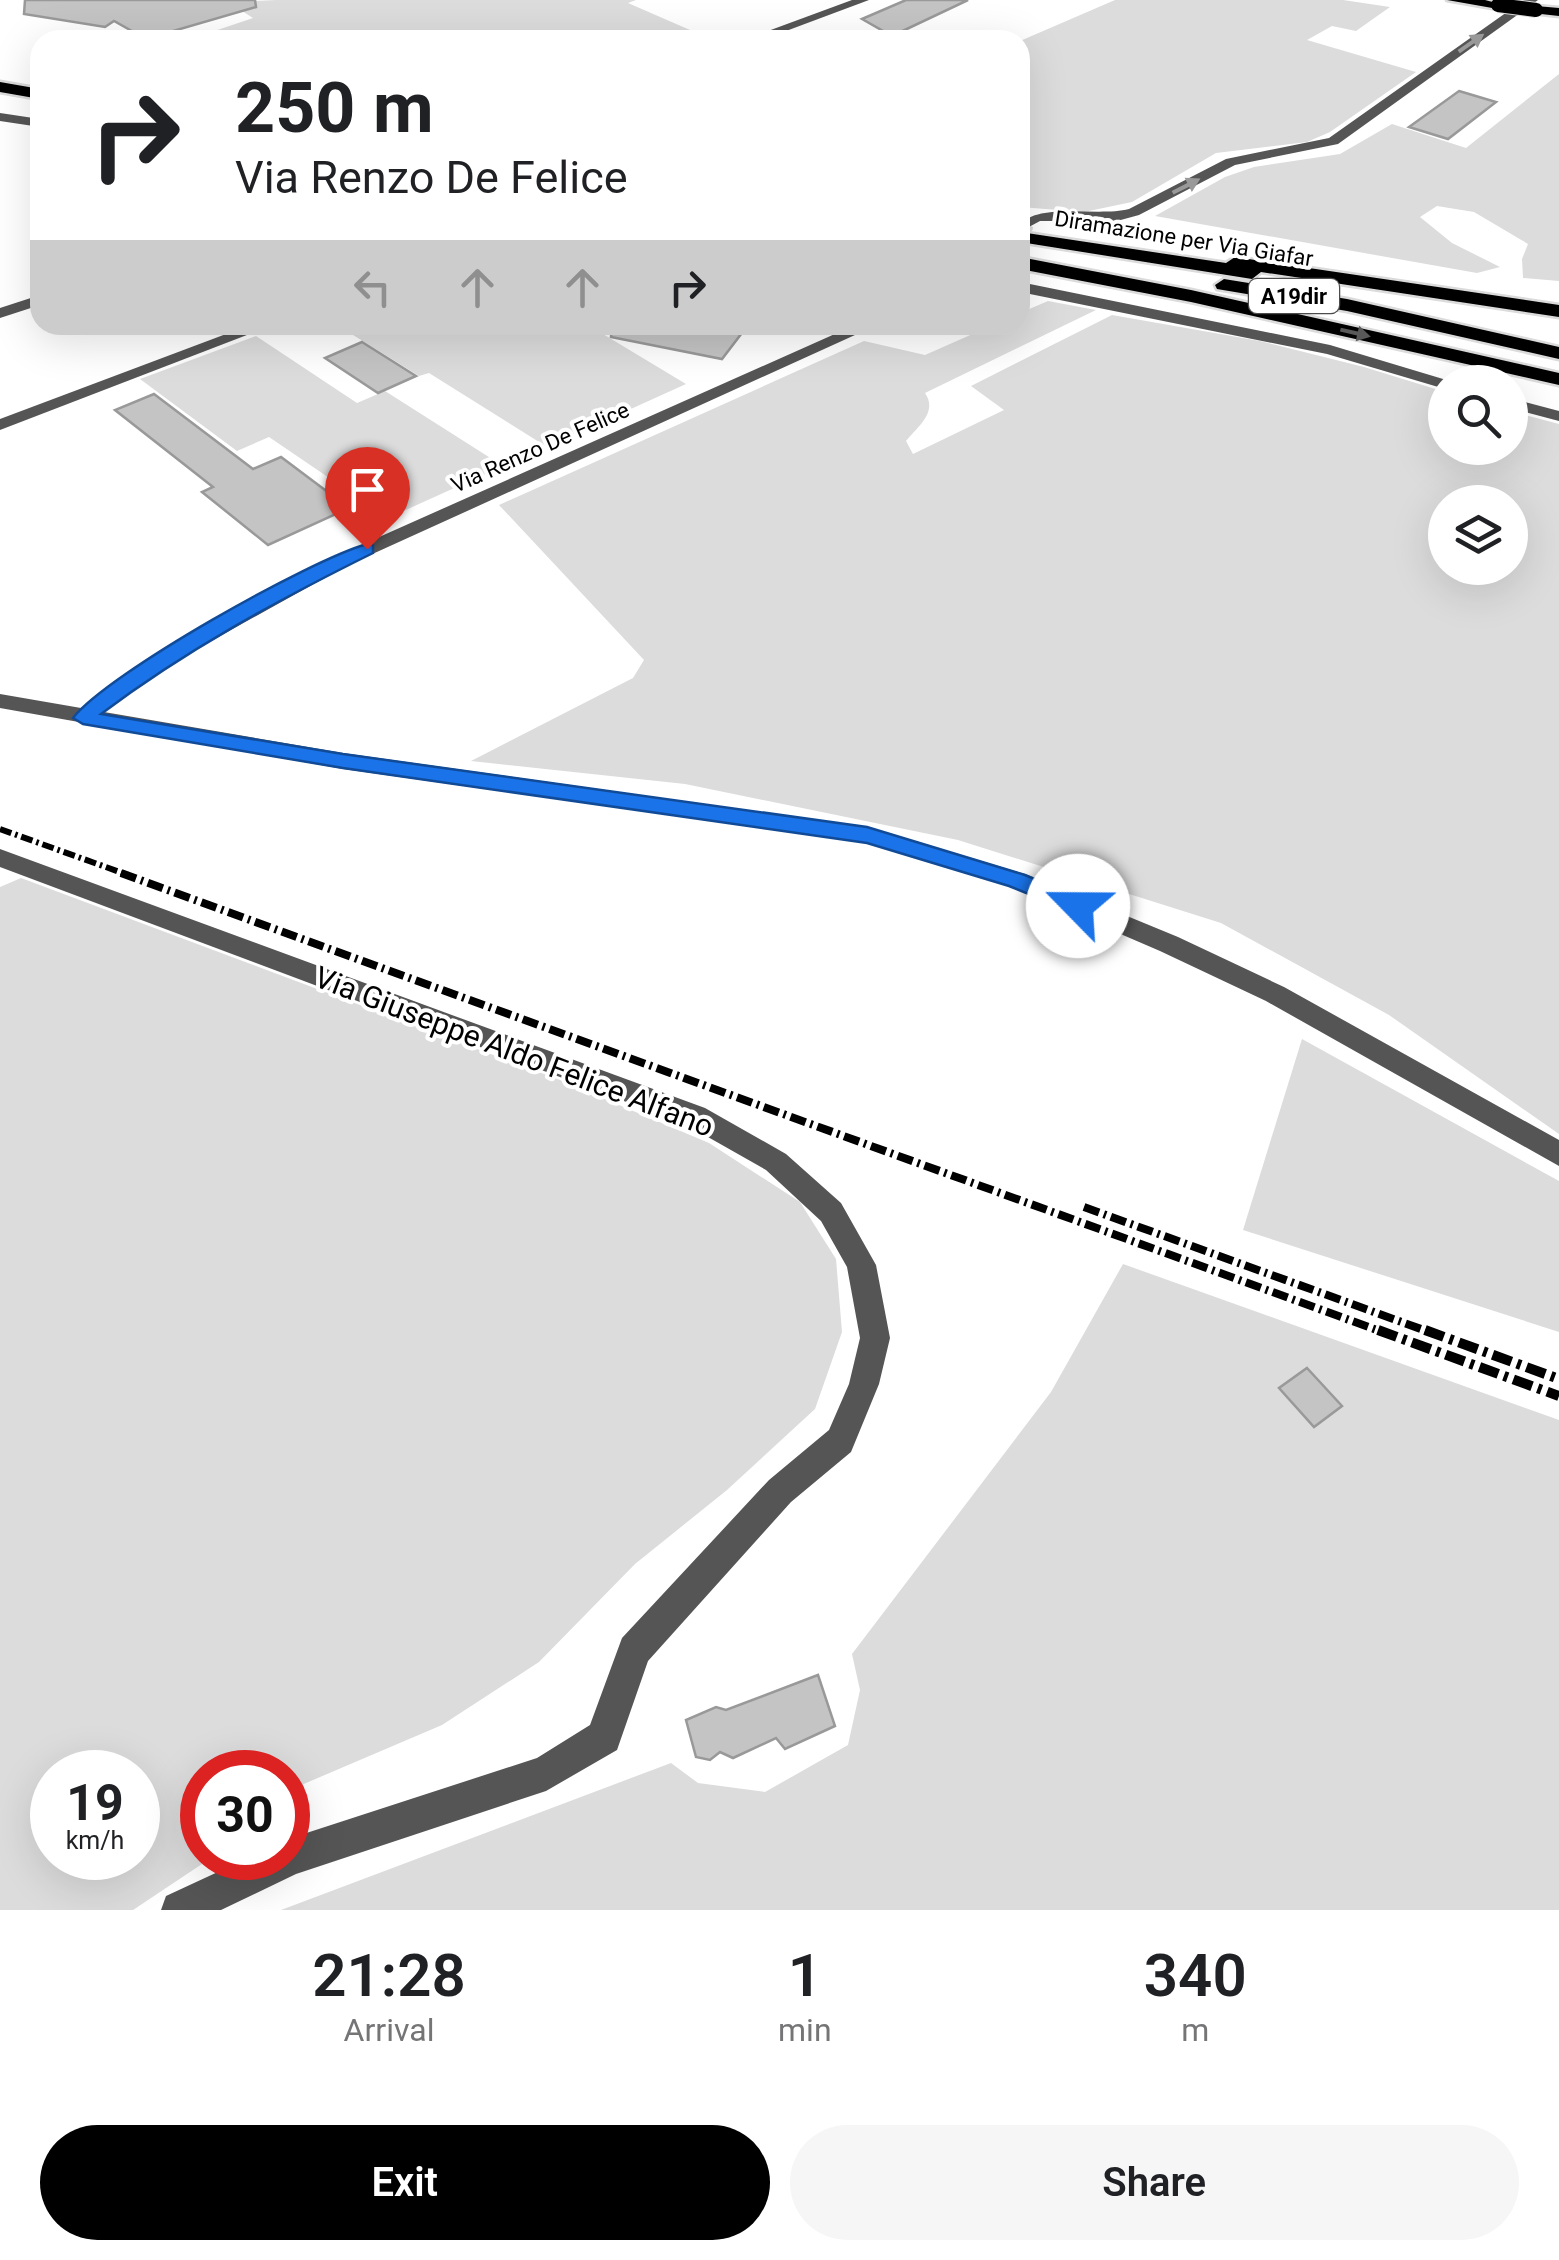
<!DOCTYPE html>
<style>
:root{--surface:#fff;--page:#f6f6f6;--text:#202124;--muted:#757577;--accent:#000}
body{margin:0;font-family:Roboto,sans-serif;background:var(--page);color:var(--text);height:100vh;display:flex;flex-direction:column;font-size:38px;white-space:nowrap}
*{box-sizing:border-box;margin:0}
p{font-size:32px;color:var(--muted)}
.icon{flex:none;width:55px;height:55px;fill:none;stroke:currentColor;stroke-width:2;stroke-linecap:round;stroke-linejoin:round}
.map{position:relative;height:1910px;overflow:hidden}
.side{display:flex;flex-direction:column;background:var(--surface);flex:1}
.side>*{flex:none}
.banner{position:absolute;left:30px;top:30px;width:1000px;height:305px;border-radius:30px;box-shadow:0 10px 40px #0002;background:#fff;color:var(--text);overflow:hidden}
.controls{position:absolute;left:1428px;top:365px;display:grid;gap:20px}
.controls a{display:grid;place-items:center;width:100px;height:100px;border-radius:50%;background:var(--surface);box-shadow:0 10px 40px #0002;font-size:50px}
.speed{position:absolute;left:30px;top:1750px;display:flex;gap:20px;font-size:50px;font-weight:700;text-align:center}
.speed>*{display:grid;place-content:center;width:130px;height:130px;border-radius:50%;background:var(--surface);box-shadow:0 10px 40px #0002;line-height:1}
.speed small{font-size:25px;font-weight:400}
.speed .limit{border:15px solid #d22;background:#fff;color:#111}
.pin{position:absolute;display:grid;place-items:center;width:85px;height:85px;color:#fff;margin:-102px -42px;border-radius:50% 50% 50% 0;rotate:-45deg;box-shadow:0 0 10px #0007}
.pin .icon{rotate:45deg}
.me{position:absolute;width:110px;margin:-55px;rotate:293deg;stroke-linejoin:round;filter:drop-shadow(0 0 8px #0008)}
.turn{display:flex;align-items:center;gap:35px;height:210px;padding:0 40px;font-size:45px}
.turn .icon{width:130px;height:130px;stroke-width:2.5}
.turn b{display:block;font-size:70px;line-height:85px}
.lanes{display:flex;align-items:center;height:95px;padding:0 40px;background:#0003;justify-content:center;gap:50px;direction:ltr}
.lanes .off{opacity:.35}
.eta{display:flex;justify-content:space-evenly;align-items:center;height:170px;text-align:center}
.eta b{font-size:60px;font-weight:600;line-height:70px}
.cta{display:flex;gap:20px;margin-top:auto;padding:20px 40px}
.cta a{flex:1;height:115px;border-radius:60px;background:var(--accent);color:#fff;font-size:40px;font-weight:600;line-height:115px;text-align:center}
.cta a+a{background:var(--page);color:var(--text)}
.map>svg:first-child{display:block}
.green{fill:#dcdcdc;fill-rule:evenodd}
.building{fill:#c4c4c4;stroke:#999;stroke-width:2.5}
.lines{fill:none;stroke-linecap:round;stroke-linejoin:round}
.minor-tunnel-far1{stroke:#d9d9d9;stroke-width:14;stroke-dasharray:14 6;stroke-linecap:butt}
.minor-tunnel{stroke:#d9d9d9;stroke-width:16;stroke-dasharray:16 9;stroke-linecap:butt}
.major-casing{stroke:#dbdbdb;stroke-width:5}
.highway-casing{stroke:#dbdbdb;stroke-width:5}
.minor{fill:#555;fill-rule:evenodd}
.major{fill:#000;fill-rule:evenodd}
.highway{fill:#000;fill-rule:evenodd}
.rail-far2{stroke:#000;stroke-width:6;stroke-dasharray:12 4 2.5 4;stroke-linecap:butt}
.rail-far1{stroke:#000;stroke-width:8;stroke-dasharray:16 5 2.5 5;stroke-linecap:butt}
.rail{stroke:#000;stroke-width:10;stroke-dasharray:20 6 4 6;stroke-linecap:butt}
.major-bridge-casing{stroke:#dbdbdb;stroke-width:16;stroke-linecap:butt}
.major-bridge{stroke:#000;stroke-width:14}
.oneway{fill:#999}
.oneway2{fill:#595959}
.route{fill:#1a73e8;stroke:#114b97;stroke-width:2.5}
.labels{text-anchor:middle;stroke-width:8;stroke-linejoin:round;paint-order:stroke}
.far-street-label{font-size:22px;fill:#000;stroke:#fff}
.shield{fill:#fff;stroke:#4c4c4c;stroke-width:2.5}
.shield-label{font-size:22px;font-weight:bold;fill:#000}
.near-street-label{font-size:30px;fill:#000;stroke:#fff}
</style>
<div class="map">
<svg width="1559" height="1910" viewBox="0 0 1559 1910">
<rect width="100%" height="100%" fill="#fff"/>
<g class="green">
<polygon points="276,0 636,0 628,3 713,40 188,40 253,18 228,2"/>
<polygon points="1115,0 1343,0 1390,7 1356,31 1332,26 1307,40 1416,72 1330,132 1307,142 1216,153 1132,202 1084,212 1020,207 1020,41"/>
<polygon points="1559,74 1559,281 1523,278 1522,259 1528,244 1474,212 1437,206 1420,217 1452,243 1500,267 1477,273 1155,216 1225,177 1254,167 1340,154 1392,124 1466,148"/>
<path d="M1048 301 1096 310 925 393C938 412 918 426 906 441L913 454 1004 410 971 386 1112 315 1260 341 1364 367 1445 392V448H1510V411L1559 424V1134L1389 1015 1221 923 958 840 685 784 471 761 633 678 644 660 499 505 864 341 925 355 993 325H1020V313ZM1445 502H1510V568H1445Z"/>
<polygon points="337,325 522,325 534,332 551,325 588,325 686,384 547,447 429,373 419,376"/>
<polygon points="256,336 357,403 385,391 503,466 388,518 269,437 237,451 140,379"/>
<path d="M21 878 560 1080 709 1143 800 1202 836 1259 842 1332 815 1409 727 1490 635 1564 539 1662 442 1725 299 1786 288 1795V1772H202V1858H211L133 1910H0V887ZM52 1772H138V1858H52Z"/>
<polygon points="1302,1039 1559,1181 1559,1332 1243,1230"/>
<polygon points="1123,1264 1559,1420 1559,1910 281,1910 671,1763 698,1783 765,1792 848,1745 860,1690 852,1654 1051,1392"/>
</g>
<g class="building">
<polygon points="25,0 255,0 256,7 146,39 114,21 105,27 24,14"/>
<polygon points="906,0 968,0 892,36 862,19"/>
<polygon points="1459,91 1496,102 1448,139 1409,127"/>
<polygon points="612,325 748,325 722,359 611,337"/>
<polygon points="362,342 416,376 378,393 325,358"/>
<polygon points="154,394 253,469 281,457 349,508 268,545 202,492 213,487 115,410"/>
<polygon points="1307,1368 1342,1406 1314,1427 1279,1388"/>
<polygon points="818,1675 835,1726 785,1749 776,1738 733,1758 720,1752 710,1760 696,1757 686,1720 716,1707 726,1710"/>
</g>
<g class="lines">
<polyline class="minor-tunnel-far1" points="1025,228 1027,224"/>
<polyline class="minor-tunnel" points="1020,236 1026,225"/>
<defs>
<g id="major">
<polygon points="1447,0 1485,0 1504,5 1498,9"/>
<polygon points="1536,6 1559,8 1559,16 1532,13"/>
</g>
<g id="highway">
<polygon points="0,82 40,89 40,99 0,92"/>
<polygon points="1020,232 1226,263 1235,257 1559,305 1559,317 1261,272 1252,279 1020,242"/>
<polygon points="1020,257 1191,290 1559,373 1559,385 1191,302 1020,269"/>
<polygon points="1224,279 1347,299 1559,347 1559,359 1347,311 1217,289 1215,285"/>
</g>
</defs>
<use href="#major" class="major-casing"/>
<use href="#highway" class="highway-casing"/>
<g class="minor">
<polygon points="852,0 869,0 778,34 768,31"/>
<path d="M1524 0H1538L1338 144 1235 165 1139 215 1117 221H1040L1027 228 1020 225C1038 202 1099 217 1129 209L1226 159 1329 138Z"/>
<polygon points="0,113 40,119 40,127 0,121"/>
<polygon points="1020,282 1330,345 1453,382 1445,382 1445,389 1327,354 1020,292"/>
<polygon points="40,295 40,305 0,318 0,308"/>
<polygon points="250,325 273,325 0,430 0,419"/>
<polygon points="855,325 877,325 346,566 161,669 104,712 343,753 867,827 1025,874 1178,937 1284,987 1559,1140 1559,1166 1266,1001 1160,951 1009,886 867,843 343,769 0,708 0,694 81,708 147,659 332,558"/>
<polygon points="1510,398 1559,411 1559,421 1510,408"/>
<polygon points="0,849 705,1108 786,1154 841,1203 876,1265 890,1338 879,1384 851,1452 791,1502 648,1661 617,1750 546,1791 296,1874 221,1910 161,1910 166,1896 248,1858 288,1858 288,1839 537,1758 590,1725 622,1638 769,1480 829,1430 849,1384 860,1338 847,1267 821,1221 766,1170 685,1124 0,867"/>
</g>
<use href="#major" class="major"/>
<use href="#highway" class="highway"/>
<polyline class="rail-far2" points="0,829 128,875"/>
<g class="rail-far1">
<polyline points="121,873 1385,1333"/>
<polyline points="1084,1207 1432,1333"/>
</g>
<g class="rail">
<polyline points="1378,1330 1559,1396"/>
<polyline points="1425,1330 1559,1379"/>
</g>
<defs>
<polyline id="major-bridge" points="1498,5 1536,10"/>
</defs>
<use href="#major-bridge" class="major-bridge-casing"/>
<use href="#major-bridge" class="major-bridge"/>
</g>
<defs><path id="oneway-solid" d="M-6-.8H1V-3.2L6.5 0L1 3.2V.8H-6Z" transform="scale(2.5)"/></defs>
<g class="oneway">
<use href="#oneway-solid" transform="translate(1471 43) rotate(-35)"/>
<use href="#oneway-solid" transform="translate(1186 186) rotate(-27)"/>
</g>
<use class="oneway2" href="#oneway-solid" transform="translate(1355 333) rotate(13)"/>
<path class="route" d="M367 544 373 545V553C278 600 186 650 101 714L343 754 867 827 1025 875 1085 900 1089 906 1078 914 1009 886 867 843 343 768 83 724 73 718C108 673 310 560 367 544Z"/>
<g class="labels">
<g class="far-street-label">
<text transform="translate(1184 238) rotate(9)" y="8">Diramazione per Via Giafar</text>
<text transform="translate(540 447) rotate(-24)" y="8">Via Renzo De Felice</text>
</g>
<rect class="shield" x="1249" y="279" width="90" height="34" rx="8"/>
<g class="shield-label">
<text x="1294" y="304">A19dir</text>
</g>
<g class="near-street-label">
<text transform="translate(514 1052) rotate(21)" y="10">Via Giuseppe Aldo Felice Alfano</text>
</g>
</g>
</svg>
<div class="controls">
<a><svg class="icon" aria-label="search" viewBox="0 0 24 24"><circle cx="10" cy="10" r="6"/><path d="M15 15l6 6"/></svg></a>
<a><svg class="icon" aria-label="layers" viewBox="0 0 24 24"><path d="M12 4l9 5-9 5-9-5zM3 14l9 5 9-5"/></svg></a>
</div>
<div class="speed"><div>19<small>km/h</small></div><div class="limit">30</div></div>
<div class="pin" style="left:367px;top:549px;background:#d93025"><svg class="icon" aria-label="arrive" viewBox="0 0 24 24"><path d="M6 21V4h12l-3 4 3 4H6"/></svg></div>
<svg class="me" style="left:1078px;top:906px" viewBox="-20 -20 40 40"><circle r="19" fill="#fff"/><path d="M0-13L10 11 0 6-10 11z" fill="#1a73e8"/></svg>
<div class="banner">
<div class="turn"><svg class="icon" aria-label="right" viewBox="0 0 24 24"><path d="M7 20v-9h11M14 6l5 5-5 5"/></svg><div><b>250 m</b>Via Renzo De Felice</div></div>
<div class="lanes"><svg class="icon off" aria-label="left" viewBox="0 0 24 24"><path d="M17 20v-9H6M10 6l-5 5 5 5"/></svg><svg class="icon off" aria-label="ahead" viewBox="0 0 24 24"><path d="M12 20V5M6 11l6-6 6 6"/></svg><svg class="icon off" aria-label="ahead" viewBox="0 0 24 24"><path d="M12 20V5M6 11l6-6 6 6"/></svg><svg class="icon" aria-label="right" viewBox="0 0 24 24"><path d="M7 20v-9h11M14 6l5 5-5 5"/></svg></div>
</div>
</div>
<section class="side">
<div class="eta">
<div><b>21:28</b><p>Arrival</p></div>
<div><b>1</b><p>min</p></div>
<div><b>340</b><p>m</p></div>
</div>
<div class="cta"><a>Exit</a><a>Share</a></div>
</section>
